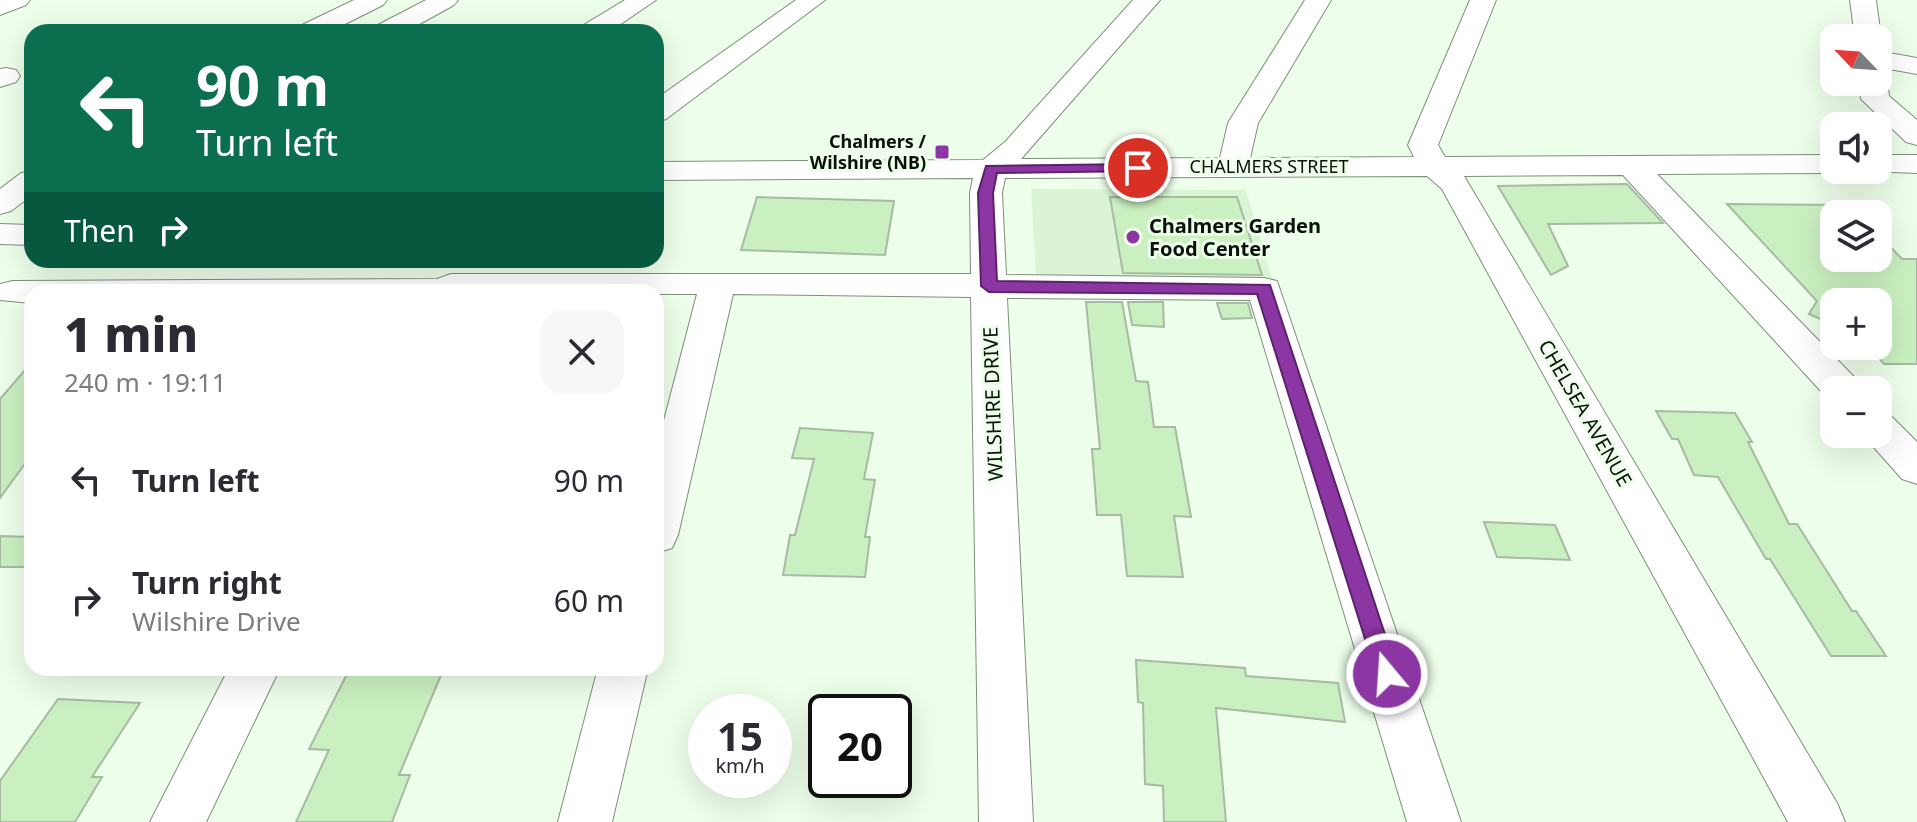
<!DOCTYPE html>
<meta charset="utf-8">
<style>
:root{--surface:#fff;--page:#f7f7f7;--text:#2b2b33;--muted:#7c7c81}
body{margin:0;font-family:"Noto Sans",sans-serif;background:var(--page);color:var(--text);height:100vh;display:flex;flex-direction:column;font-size:30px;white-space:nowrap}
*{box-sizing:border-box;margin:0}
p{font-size:26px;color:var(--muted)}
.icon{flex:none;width:44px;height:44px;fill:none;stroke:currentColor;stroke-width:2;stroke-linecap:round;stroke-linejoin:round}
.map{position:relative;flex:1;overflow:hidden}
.panel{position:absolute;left:24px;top:284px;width:640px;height:392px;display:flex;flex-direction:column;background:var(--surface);border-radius:24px;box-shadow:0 8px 32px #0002}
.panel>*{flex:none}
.guide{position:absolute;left:24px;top:24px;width:640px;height:244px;border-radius:24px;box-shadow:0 8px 32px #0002;background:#0b6e4f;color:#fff;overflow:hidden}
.needle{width:52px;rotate:295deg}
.tools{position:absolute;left:1820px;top:24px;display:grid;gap:16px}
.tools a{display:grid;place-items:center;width:72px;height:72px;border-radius:16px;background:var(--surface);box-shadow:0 8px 32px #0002;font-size:40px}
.speed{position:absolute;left:688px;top:694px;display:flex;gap:16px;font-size:40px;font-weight:700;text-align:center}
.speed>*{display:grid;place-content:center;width:104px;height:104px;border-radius:50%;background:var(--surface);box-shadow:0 8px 32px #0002;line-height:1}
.speed small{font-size:20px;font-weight:400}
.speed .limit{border:4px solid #111;border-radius:12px;background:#fff;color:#111}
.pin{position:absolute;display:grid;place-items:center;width:68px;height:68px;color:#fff;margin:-34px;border:4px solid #fff;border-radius:50%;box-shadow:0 2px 8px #0007}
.me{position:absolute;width:88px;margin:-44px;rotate:342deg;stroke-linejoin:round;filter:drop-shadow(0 0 6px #0008)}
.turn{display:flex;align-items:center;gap:28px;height:168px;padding:0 40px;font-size:36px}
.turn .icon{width:104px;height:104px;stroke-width:2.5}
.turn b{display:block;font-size:56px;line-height:68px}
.then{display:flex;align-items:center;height:76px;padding:0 40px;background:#0003;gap:16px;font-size:30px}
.round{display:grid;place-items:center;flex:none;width:84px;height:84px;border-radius:24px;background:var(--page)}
.summary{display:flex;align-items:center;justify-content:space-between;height:136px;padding:0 40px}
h1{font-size:48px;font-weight:800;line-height:60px}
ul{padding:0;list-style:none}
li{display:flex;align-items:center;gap:24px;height:120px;padding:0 40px}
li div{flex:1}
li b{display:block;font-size:30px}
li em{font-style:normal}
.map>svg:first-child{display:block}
.built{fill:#daf4d5}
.building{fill:#caf0c1;stroke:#a7bba3;stroke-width:2}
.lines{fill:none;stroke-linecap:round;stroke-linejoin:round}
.minor-casing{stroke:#7d9079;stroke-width:2}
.minor{fill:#fff;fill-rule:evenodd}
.route{fill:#8b36a3;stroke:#5a236a;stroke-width:2}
.poi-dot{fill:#8b36a3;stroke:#edfeea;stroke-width:3}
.labels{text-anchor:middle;stroke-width:6;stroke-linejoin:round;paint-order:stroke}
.far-poi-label{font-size:18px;font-weight:bold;fill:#0b120a;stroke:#edfeea;text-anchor:end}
.far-street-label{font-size:18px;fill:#0b120a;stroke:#edfeea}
.poi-label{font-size:20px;font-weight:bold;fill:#0b120a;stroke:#edfeea;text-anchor:start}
.street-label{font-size:20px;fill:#0b120a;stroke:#edfeea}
</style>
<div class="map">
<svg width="1917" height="822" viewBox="0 0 1917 822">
<rect width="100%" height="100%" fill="#edfeea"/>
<polygon class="built" points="1031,189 1246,190 1272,278 1036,276"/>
<g class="building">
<polygon points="1627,184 1663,223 1548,224 1568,266 1551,275 1498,186"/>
<polygon points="757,197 894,201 885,255 741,250"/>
<polygon points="1110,197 1237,197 1262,275 1123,273"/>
<polygon points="1727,204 1849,205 1858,214 1834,214 1834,258 1878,258 1878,234 1902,259 1917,259 1917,364 1884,364 1868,346 1878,346 1878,302 1834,302 1834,325 1809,314 1817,301"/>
<polygon points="1086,302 1122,302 1136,381 1148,382 1154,427 1175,427 1191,517 1174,516 1183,577 1127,576 1121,515 1097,515 1092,449 1100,449"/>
<polygon points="1128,302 1163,302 1164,327 1132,325"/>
<polygon points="1217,303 1248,303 1252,318 1222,319"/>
<polygon points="32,362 32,466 24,465 0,498 0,399"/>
<polygon points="1656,411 1735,413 1752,442 1748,442 1789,524 1797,524 1852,611 1856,611 1886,656 1831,656 1770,559 1766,559 1718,477 1694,475 1678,439 1672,439"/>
<polygon points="800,428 873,433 864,479 875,480 865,537 870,537 865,577 783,575 790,535 795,535 814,459 792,458"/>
<polygon points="1484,522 1555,525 1570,560 1497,557"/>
<polygon points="0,536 32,537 32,558 25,567 0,567"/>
<polygon points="1136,660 1245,668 1246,676 1338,683 1345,722 1216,708 1226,822 1164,822 1163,786 1145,784 1143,703 1138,702"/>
<polygon points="350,668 444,668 399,775 410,775 392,822 296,822 329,750 309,749"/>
<polygon points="58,699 140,703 92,777 102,777 75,822 0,822 0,781"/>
</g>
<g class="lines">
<defs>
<g id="minor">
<polygon points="0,0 30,0 26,5 0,15"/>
<polygon points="354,0 387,0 383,5 329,32 296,32 300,26"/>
<polygon points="426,0 458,0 454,5 405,32 372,32 376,26"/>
<polygon points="625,0 656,0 609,32 578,32 582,26"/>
<polygon points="796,0 825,0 666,119 656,122 656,99"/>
<polygon points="1133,0 1160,0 1021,159 1220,158 1228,123 1305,0 1331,0 1258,123 1250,158 1414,157 1408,145 1470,0 1496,0 1438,145 1445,157 1834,155 1834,170 1845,171 1834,173 1657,174 1857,380 1863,390 1834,390 1834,401 1829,400 1623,175 1464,176 1837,803 1845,822 1788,822 1442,189 1427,176 1005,178 1002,193 1006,275 1264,278 1277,281 1461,822 1407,822 1250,300 1007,298 1033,822 979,822 971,297 733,294 678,535 672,548 656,553 656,451 697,294 32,292 32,303 0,300 0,284 13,281 437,279 451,274 971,274 970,193 973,178 656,180 656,162 983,160 1005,142"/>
<polygon points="1850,0 1876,0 1881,38 1878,43 1878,38 1855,38"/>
<polygon points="1878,51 1917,58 1917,74 1878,67"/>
<polygon points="6,68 16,70 20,76 16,82 0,87 0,69"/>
<polygon points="1878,75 1887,82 1889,96 1917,120 1917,145 1906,142 1861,99 1859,82 1878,82"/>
<polygon points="1878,155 1917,155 1917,173 1867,171 1878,170"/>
<polygon points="32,171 32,195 11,211 0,214 0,189 21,173"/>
<polygon points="0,224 32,225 32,245 0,244"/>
<polygon points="1878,412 1892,417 1917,442 1917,484 1902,479 1862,434 1878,434"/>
<polygon points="229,668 280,668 206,822 150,822"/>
<polygon points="598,668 648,668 612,822 558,822"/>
</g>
</defs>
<use href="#minor" class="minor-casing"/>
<use href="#minor" class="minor"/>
</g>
<polygon class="route" points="1138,164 1143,165 1143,171 997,173 993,193 997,281 1270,285 1398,674 1395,681 1387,684 1379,681 1376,674 1257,294 989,292 981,286 978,193 986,166"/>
<g class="poi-dot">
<rect x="934" y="144" width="16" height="16" rx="4"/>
<circle cx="1133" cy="237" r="8"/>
</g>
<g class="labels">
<g class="far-poi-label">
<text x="926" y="148">Chalmers /<tspan x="926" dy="21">Wilshire (NB)</tspan></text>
</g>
<g class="far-street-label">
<text x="1269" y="173">CHALMERS STREET</text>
</g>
<g class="poi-label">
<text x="1149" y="233">Chalmers Garden<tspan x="1149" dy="23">Food Center</tspan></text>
</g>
<g class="street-label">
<text transform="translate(993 404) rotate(-92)" y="7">WILSHIRE DRIVE</text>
<text transform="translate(1585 413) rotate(60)" y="7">CHELSEA AVENUE</text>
</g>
</g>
</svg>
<div class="tools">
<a><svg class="needle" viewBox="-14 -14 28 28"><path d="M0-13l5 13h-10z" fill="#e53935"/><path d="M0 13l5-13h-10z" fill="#7c7c81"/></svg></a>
<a><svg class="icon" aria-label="sound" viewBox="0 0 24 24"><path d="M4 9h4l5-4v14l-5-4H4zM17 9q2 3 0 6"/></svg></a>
<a><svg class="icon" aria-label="layers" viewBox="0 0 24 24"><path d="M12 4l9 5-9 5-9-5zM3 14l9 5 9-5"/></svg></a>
<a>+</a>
<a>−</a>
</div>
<div class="speed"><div>15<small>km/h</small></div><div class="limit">20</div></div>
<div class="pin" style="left:1138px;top:168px;background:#d93025"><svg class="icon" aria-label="arrive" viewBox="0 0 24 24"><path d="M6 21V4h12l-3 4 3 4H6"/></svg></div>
<svg class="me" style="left:1387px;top:674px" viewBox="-20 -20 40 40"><circle r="17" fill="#8b36a3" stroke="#fff" stroke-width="3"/><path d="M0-11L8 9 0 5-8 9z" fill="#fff"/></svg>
<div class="guide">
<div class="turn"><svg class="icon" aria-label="left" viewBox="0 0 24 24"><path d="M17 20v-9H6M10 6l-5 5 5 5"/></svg><div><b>90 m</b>Turn left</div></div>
<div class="then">Then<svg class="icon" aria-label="right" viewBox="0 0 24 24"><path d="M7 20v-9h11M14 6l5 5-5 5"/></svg></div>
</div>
<section class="panel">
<div class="summary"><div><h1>1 min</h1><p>240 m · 19:11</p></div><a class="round"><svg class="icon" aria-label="close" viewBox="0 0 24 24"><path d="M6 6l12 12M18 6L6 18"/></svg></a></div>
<ul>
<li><svg class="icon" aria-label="left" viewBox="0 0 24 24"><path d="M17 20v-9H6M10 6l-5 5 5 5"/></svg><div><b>Turn left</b></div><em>90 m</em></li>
<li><svg class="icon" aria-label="right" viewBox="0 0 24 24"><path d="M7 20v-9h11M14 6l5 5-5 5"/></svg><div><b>Turn right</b><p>Wilshire Drive</p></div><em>60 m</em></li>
</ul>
</section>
</div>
